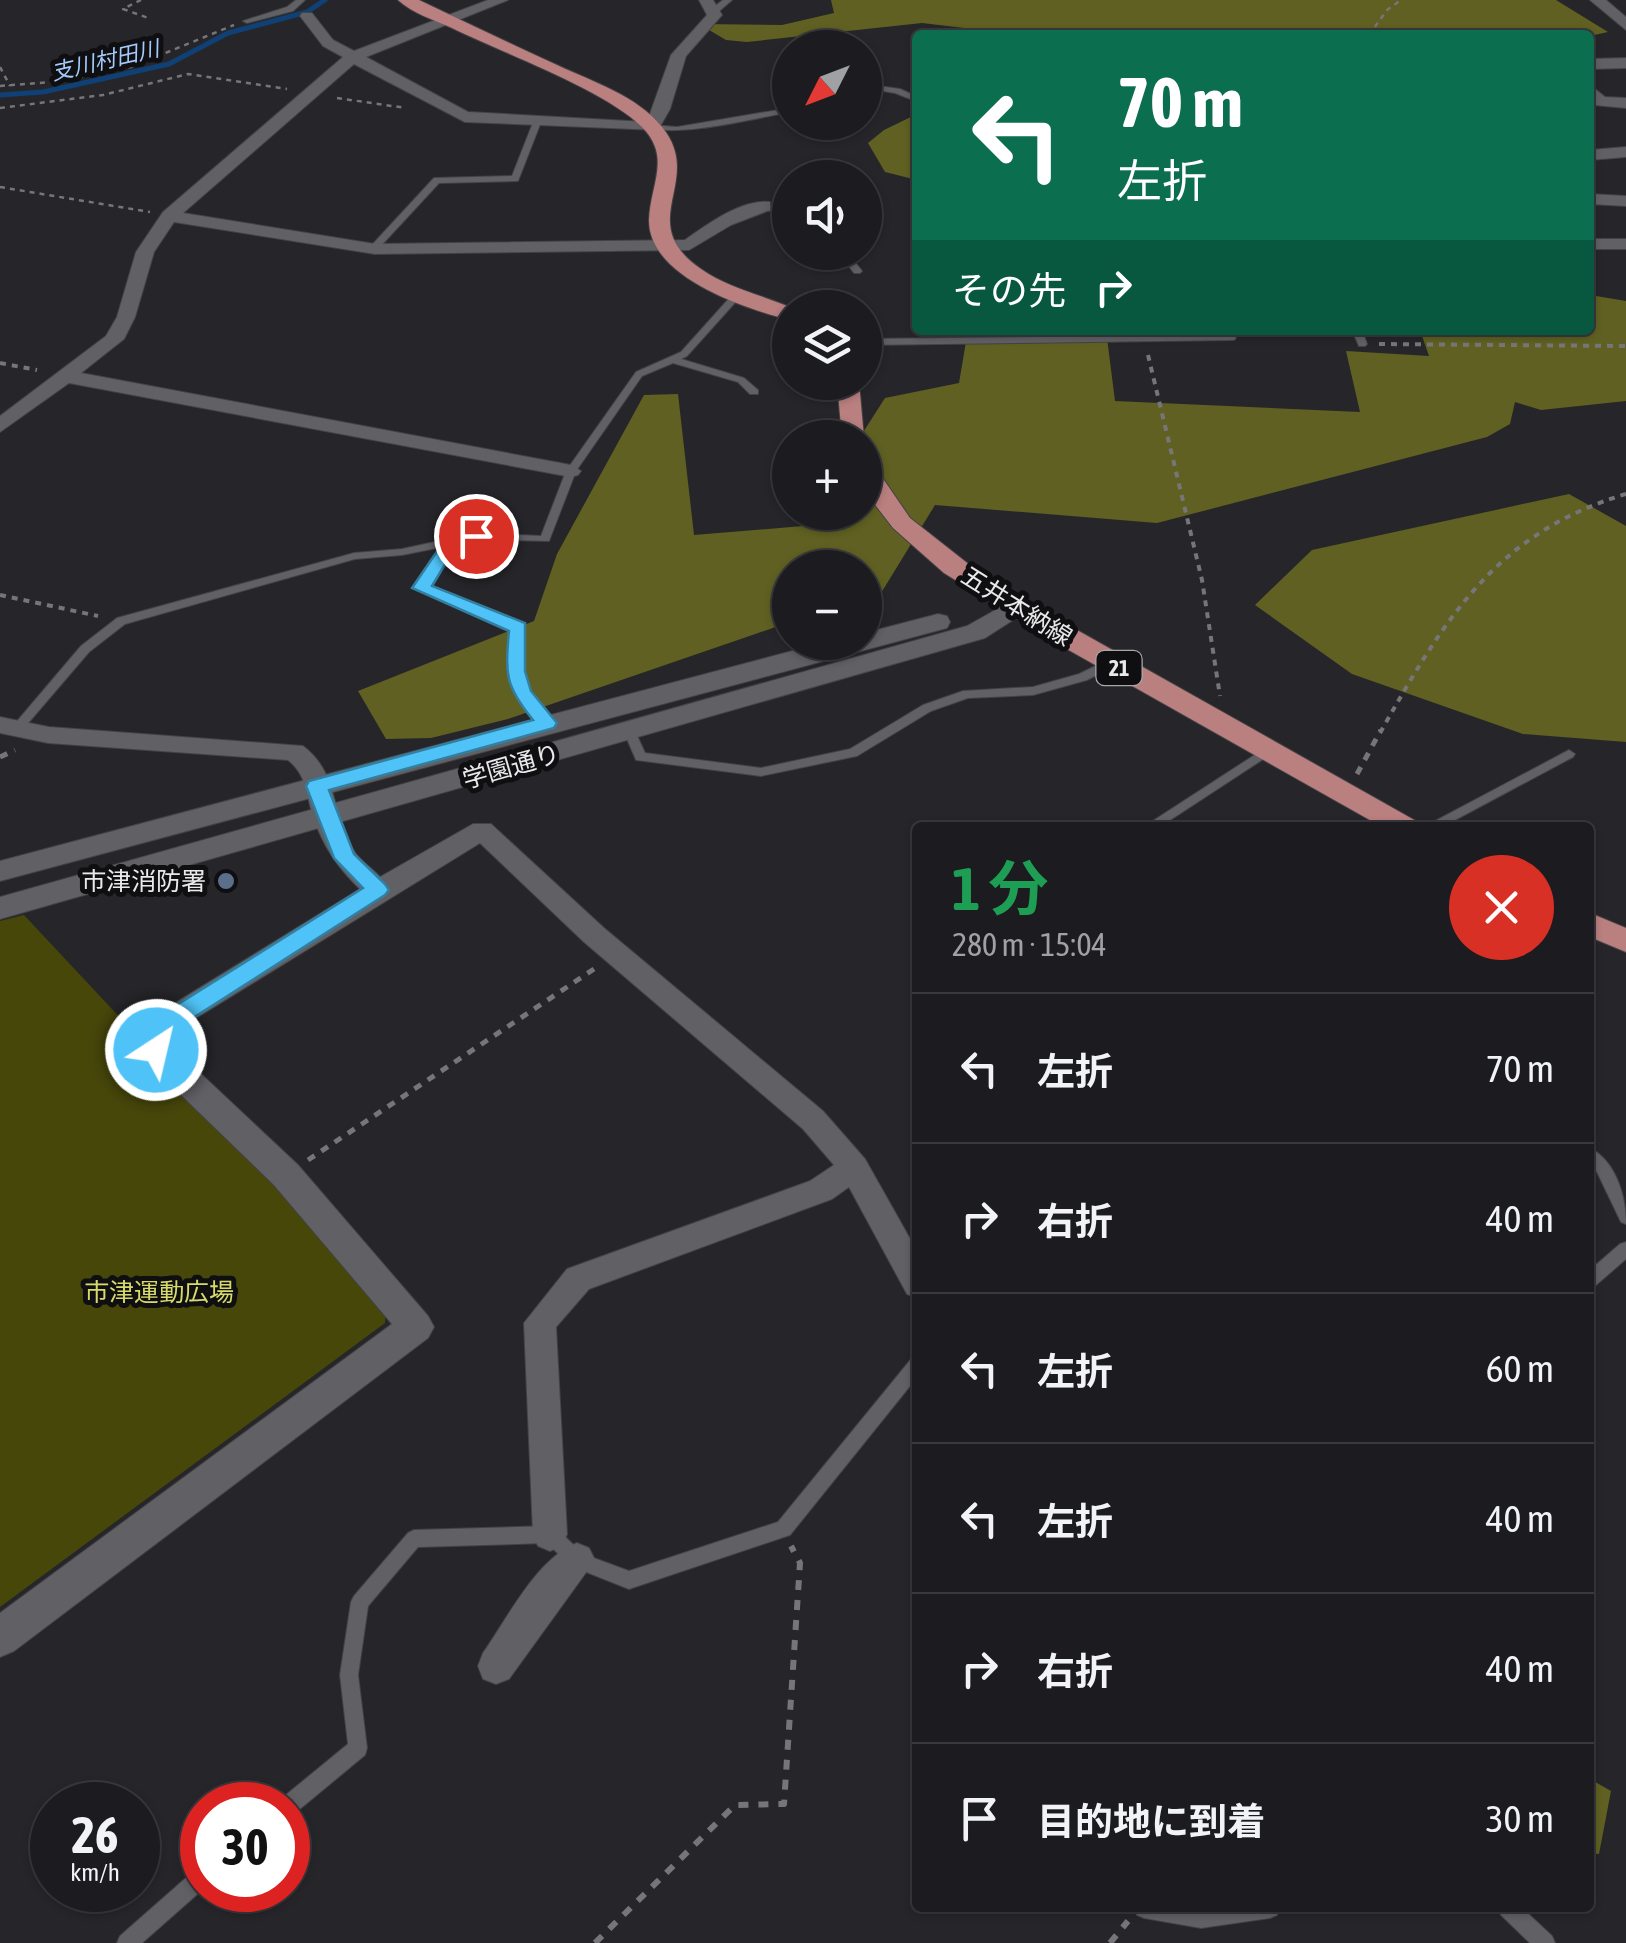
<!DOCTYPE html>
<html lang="ja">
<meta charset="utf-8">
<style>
:root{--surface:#1c1c20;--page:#252529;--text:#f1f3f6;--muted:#a0a1a5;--line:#3a3a3e}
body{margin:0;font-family:"Asap Condensed","Noto Sans JP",sans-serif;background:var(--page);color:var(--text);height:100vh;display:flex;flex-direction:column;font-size:38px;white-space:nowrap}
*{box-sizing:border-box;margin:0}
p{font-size:32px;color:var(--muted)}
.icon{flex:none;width:55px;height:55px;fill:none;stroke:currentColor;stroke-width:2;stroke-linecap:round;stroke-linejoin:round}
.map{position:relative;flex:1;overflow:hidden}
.details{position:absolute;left:912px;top:822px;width:682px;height:1090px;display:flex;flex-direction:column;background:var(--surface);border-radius:10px;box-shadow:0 2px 8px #0004,0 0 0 2px var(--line)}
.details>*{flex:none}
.banner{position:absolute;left:912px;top:30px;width:682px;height:305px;border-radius:10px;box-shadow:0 2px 8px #0004,0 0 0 2px var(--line);background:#0b6e4f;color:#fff;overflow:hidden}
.needle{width:65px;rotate:228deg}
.tools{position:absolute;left:772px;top:30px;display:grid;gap:20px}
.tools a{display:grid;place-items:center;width:110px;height:110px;border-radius:50%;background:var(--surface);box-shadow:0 2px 8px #0004,0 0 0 2px var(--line);font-size:50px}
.speed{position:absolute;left:30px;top:1782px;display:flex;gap:20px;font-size:50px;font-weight:700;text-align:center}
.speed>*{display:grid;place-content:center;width:130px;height:130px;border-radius:50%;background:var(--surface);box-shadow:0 2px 8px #0004,0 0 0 2px var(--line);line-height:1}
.speed small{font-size:25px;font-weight:400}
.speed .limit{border:15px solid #d22;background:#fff;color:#111}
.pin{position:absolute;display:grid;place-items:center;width:85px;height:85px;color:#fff;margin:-42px;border:5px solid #fff;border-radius:50%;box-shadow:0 2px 10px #0007}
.me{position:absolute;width:110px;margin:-55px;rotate:35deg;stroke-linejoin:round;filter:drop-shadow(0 0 8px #0008)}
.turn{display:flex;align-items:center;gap:35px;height:210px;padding:0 40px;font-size:45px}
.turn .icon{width:130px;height:130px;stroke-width:2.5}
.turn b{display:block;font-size:70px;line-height:85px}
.then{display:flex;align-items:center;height:95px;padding:0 40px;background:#0003;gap:20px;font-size:38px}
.round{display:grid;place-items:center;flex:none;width:105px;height:105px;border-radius:52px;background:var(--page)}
.overview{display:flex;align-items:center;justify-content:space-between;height:170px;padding:0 40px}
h1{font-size:60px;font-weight:700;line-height:75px;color:#1e9e55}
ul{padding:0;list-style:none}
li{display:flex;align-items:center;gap:30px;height:150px;padding:0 40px;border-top:2px solid var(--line)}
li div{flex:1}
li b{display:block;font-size:38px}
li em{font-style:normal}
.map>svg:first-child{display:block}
.green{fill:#47470a}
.forest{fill:#5f6021}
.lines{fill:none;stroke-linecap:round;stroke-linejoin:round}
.stream{stroke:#0f4076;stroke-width:5}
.lane-casing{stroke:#434346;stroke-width:2}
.street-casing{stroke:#434346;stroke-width:2}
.secondary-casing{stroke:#434346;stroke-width:2}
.primary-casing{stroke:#434346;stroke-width:2}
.path-far3{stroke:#767679;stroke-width:2.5;stroke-dasharray:5 5;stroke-linecap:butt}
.path-far2{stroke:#767679;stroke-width:4;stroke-dasharray:6 6;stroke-linecap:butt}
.path-far1{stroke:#767679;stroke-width:5;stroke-dasharray:8 8;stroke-linecap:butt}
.path{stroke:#767679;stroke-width:6;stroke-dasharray:10 10;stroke-linecap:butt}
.lane{fill:#616065;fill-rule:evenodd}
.street{fill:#616065;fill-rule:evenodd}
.secondary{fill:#616065;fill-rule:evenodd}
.primary{fill:#ba7f7f;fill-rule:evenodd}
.route{fill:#4fc3f7;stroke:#337fa1;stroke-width:2.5}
.service-dot{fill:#5c6f8a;stroke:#0f0f11;stroke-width:4}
.labels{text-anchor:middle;stroke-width:10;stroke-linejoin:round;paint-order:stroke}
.far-water-label{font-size:22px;font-style:italic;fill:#a3cafb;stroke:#0f0f11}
.shield{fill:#0f0f11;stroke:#a8a8aa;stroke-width:2.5}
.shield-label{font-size:22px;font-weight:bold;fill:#e9e9eb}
.street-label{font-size:25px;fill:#e9e9eb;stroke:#0f0f11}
.poi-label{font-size:25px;fill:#e9e9eb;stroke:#0f0f11;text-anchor:end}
.park-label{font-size:25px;fill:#d7da69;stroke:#0f0f11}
</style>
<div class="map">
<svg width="1626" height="1943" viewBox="0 0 1626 1943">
<rect width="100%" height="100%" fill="#26262a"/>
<polygon class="green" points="24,915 386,1302 385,1323 0,1607 0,921"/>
<g class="forest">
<polygon points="831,0 1556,0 1608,32 1590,36 984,35 981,30 922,23 747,42 726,40 699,24 782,25 834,13"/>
<polygon points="917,114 917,180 885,172 868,143 884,130"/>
<polygon points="1590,295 1626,301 1626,401 1541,410 1515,402 1510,424 1487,437 1157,523 935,505 878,598 865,599 865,568 790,568 790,622 508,719 431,738 386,739 358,691 534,621 557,554 644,395 678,394 694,535 803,526 812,513 865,512 865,438 860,437 885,398 959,383 968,330 1106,330 1115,401 1360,412 1346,351 1429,356 1420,330 1590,330"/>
<polygon points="1569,494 1626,526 1626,742 1523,734 1352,674 1255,605 1312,550"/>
<polygon points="1590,1779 1611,1791 1599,1854 1590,1853"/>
</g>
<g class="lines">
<polyline class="stream" points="0,95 43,92 169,64 228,33 307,12 325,0"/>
<defs>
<g id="lane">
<polygon points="296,0 305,0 293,11 247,23 243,21 287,7"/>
<polygon points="723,0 732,0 717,13 711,13 711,9"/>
<polygon points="865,84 900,89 918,97 918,102 895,93 865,88"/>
<path d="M790 108V112C756 118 677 138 648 127L652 125 677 127Z"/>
<polygon points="534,120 541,122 518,181 439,183 377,250 371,250 371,246 434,178 512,176"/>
<polygon points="761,204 790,212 790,218 761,208"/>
<polygon points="838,252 847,252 862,271 860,273 854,273"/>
<path d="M737 292 742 295 740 297 687 356 681 359 744 378 758 390V394H750L738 382 673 363 642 376 576 471 549 541 476 539 452 544V550L429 588 523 625 525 628C518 676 526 686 553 723L551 726H543C516 692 507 673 513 630L416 589 442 547 402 555 355 559 125 624 89 652 23 729 19 730 13 726 81 646 117 618 354 553 402 549 476 533 541 536 566 471 636 372 681 352 734 293Z"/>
<polygon points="1352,330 1362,330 1367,344 1365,346 1359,346"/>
<polygon points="1231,335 1236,338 1234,340 865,345 865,339"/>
<polygon points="1110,659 1116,663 1114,666 1087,680 1033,695 968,698 931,711 857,756 761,776 636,760 624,732 626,729 634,729 645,753 761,768 850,749 923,705 963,691 1033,687 1079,674"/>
<polygon points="1267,747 1271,748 1273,751 1271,754 1158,828 1142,828"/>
<polygon points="1569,750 1575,754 1573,757 1440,828 1422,828"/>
<path d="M1590 1148C1616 1162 1626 1196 1626 1224L1621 1222 1597 1172 1590 1164Z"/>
<polygon points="1626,1242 1626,1259 1596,1285 1590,1287 1590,1270 1620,1244"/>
<polygon points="918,1356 918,1376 790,1535 784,1537 629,1589 571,1566 547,1543 418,1547 368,1606 358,1675 367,1748 365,1755 295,1813 288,1815 288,1805 279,1805 281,1799 348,1744 340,1675 351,1602 354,1596 408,1533 414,1530 550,1526 556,1528 583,1554 629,1571 778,1522 912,1358"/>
<polygon points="202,1867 202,1890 142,1943 117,1943 120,1936 195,1870"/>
<polygon points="1134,1908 1280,1908 1277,1915 1270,1918 1201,1928 1144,1918 1137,1915"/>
<polygon points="1498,1908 1522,1908 1552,1936 1555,1943 1530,1943 1501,1915"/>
</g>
<g id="street">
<path d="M488 0H508L366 57 468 112 647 122 671 55 707 15 699 0H713L722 15 686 56 670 109 658 130 465 122 354 64 183 213 375 244 685 240C708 224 741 199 770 202V210L731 225 689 250 375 254 174 222 154 252 135 317 124 339 81 373 571 465 581 471 578 475 571 477 69 383 0 432V416L106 336 117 317 136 252 163 212 343 57 323 46 300 16 302 13H312L333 40 354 51Z"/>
<polygon points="1590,0 1606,0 1626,17 1626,30"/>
<polygon points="1626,58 1626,68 1590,69 1590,59"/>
<polygon points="1590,85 1605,97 1626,98 1626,108 1594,105 1590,100"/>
<polygon points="1626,147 1626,157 1590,160 1590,150"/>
<polygon points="1590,194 1626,196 1626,206 1590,204"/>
<rect x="1590" y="239" width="36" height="10"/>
<path d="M0 717 49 727 303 746C342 776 329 817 356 854 362 862 373 869 380 877L473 824H491L604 928 823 1111 865 1159 918 1253V1298L907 1294 849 1187 832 1199 589 1289 556 1327 567 1534 562 1546 550 1551 538 1546 533 1534 524 1323 567 1269 810 1181 834 1165 803 1129 584 942 480 843 170 1034 165 1058 155 1061 145 1058 141 1050 146 1021 360 889C337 867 323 846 313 816 306 794 307 775 288 760L48 743 0 733Z"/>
<path d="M577 1543 589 1548 595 1560 509 1679 496 1684 483 1679 478 1666 483 1653C508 1618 536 1559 577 1543Z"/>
</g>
<g id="secondary">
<polygon points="1015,599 1024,601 1027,607 1024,613 985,638 0,919 0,897 967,626"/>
<polygon points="938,614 947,616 950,622 947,628 0,881 0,861 826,642 865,642 865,633"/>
<polygon points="155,1038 166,1041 298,1165 428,1316 434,1327 428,1338 14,1651 0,1657 0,1613 392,1324 274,1185 144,1059 139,1050 144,1041"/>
</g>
<g id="primary">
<path d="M398 0H419C465 22 511 44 557 65 593 82 636 95 662 127 706 181 632 222 701 269 728 288 762 295 792 308L790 320C746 309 648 277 649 220 650 185 672 157 642 127 605 90 503 53 452 28 434 20 412 13 398 0Z"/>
<polygon points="837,382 859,382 864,438 842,438"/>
<polygon points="865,462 873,464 910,518 990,581 1416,821 1420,828 1384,828 1058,644 944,573 893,528 873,502 865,490"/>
<polygon points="1590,913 1626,928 1626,952 1590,937"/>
</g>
</defs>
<use href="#lane" class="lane-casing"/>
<use href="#street" class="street-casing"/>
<use href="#secondary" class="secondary-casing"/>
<use href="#primary" class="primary-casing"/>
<g class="path-far3">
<polyline points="141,0 123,9 151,19"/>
<polyline points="1369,35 1387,10 1401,0"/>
<polyline points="0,67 10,86"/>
<polyline points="0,86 52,82 131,67 234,25"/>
<polyline points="337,98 406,108"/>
<polyline points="0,108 103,95 188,74 287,89"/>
<polyline points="0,187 150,212"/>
</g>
<g class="path-far2">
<polyline points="1379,344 1626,346"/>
<polyline points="1148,355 1202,580 1220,696"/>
<polyline points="0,363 37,370"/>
<polyline points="0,595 98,616"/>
<path d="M1380 733C1444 620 1495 533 1626 494"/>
</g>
<g class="path-far1">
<polyline points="0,757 15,750"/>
<polyline points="1357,774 1381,730"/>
<polyline points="308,1160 594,969"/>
</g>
<g class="path">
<polyline points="595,1943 735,1805 784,1804 800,1563 791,1546"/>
<polyline points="1110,1943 1128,1921"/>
</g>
<use href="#lane" class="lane"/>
<use href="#street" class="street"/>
<use href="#secondary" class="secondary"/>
<use href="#primary" class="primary"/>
</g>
<path class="route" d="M476 531 485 536 482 540 456 546 432 586 525 623V671L531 691 557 723 554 728 329 790 354 854 385 884 389 890 385 895 168 1034 164 1057H147L144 1050 148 1023 363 888 334 858 306 786 309 781 533 720C505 686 505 674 509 631L412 588 438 550 440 539Z"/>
<circle class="service-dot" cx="226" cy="881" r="10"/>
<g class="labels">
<g class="far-water-label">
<text transform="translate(105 60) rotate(-13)" y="8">支川村田川</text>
</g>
<rect class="shield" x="1096.5" y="651" width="45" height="34" rx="8"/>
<g class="shield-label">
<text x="1119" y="676">21</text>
</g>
<g class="street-label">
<text transform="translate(1017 606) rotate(32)" y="9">五井本納線</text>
<text transform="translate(511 766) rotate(-16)" y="9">学園通り</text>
</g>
<g class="poi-label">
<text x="206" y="890">市津消防署</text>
</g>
<g class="park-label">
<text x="159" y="1301">市津運動広場</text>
</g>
</g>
</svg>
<div class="tools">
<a><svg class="needle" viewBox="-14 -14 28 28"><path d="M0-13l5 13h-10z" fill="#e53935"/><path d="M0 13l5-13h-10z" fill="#a0a1a5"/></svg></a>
<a><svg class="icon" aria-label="sound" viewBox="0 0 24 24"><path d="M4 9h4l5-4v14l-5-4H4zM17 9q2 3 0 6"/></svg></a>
<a><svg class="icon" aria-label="layers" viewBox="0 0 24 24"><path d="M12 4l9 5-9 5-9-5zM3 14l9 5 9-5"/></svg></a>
<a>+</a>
<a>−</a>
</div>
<div class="speed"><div>26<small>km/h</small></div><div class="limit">30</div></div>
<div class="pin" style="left:476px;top:536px;background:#d93025"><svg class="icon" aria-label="arrive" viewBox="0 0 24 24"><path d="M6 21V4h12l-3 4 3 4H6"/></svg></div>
<svg class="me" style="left:156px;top:1050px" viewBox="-20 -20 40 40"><circle r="17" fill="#4fc3f7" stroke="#fff" stroke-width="3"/><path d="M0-11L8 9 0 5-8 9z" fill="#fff"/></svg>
<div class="banner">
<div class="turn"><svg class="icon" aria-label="left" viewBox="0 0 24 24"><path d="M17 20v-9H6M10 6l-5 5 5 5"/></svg><div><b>70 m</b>左折</div></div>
<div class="then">その先<svg class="icon" aria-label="right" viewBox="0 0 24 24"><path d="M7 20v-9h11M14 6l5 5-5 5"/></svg></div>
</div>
<section class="details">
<div class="overview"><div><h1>1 分</h1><p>280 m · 15:04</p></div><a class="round" style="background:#d93025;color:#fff"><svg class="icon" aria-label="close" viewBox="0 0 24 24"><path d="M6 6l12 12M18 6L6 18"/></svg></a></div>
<ul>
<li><svg class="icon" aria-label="left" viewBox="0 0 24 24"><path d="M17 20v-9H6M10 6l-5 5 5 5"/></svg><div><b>左折</b></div><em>70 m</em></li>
<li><svg class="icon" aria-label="right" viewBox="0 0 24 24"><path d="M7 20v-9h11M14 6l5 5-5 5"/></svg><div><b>右折</b></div><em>40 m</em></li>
<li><svg class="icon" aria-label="left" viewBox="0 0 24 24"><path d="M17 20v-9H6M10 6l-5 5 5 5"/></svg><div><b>左折</b></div><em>60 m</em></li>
<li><svg class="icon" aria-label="left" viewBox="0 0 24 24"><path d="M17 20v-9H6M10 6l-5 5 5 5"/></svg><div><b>左折</b></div><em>40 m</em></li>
<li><svg class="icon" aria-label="right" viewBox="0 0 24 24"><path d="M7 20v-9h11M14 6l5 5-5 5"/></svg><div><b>右折</b></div><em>40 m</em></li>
<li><svg class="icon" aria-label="arrive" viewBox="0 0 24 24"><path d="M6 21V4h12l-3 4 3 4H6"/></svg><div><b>目的地に到着</b></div><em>30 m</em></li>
</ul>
</section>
</div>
